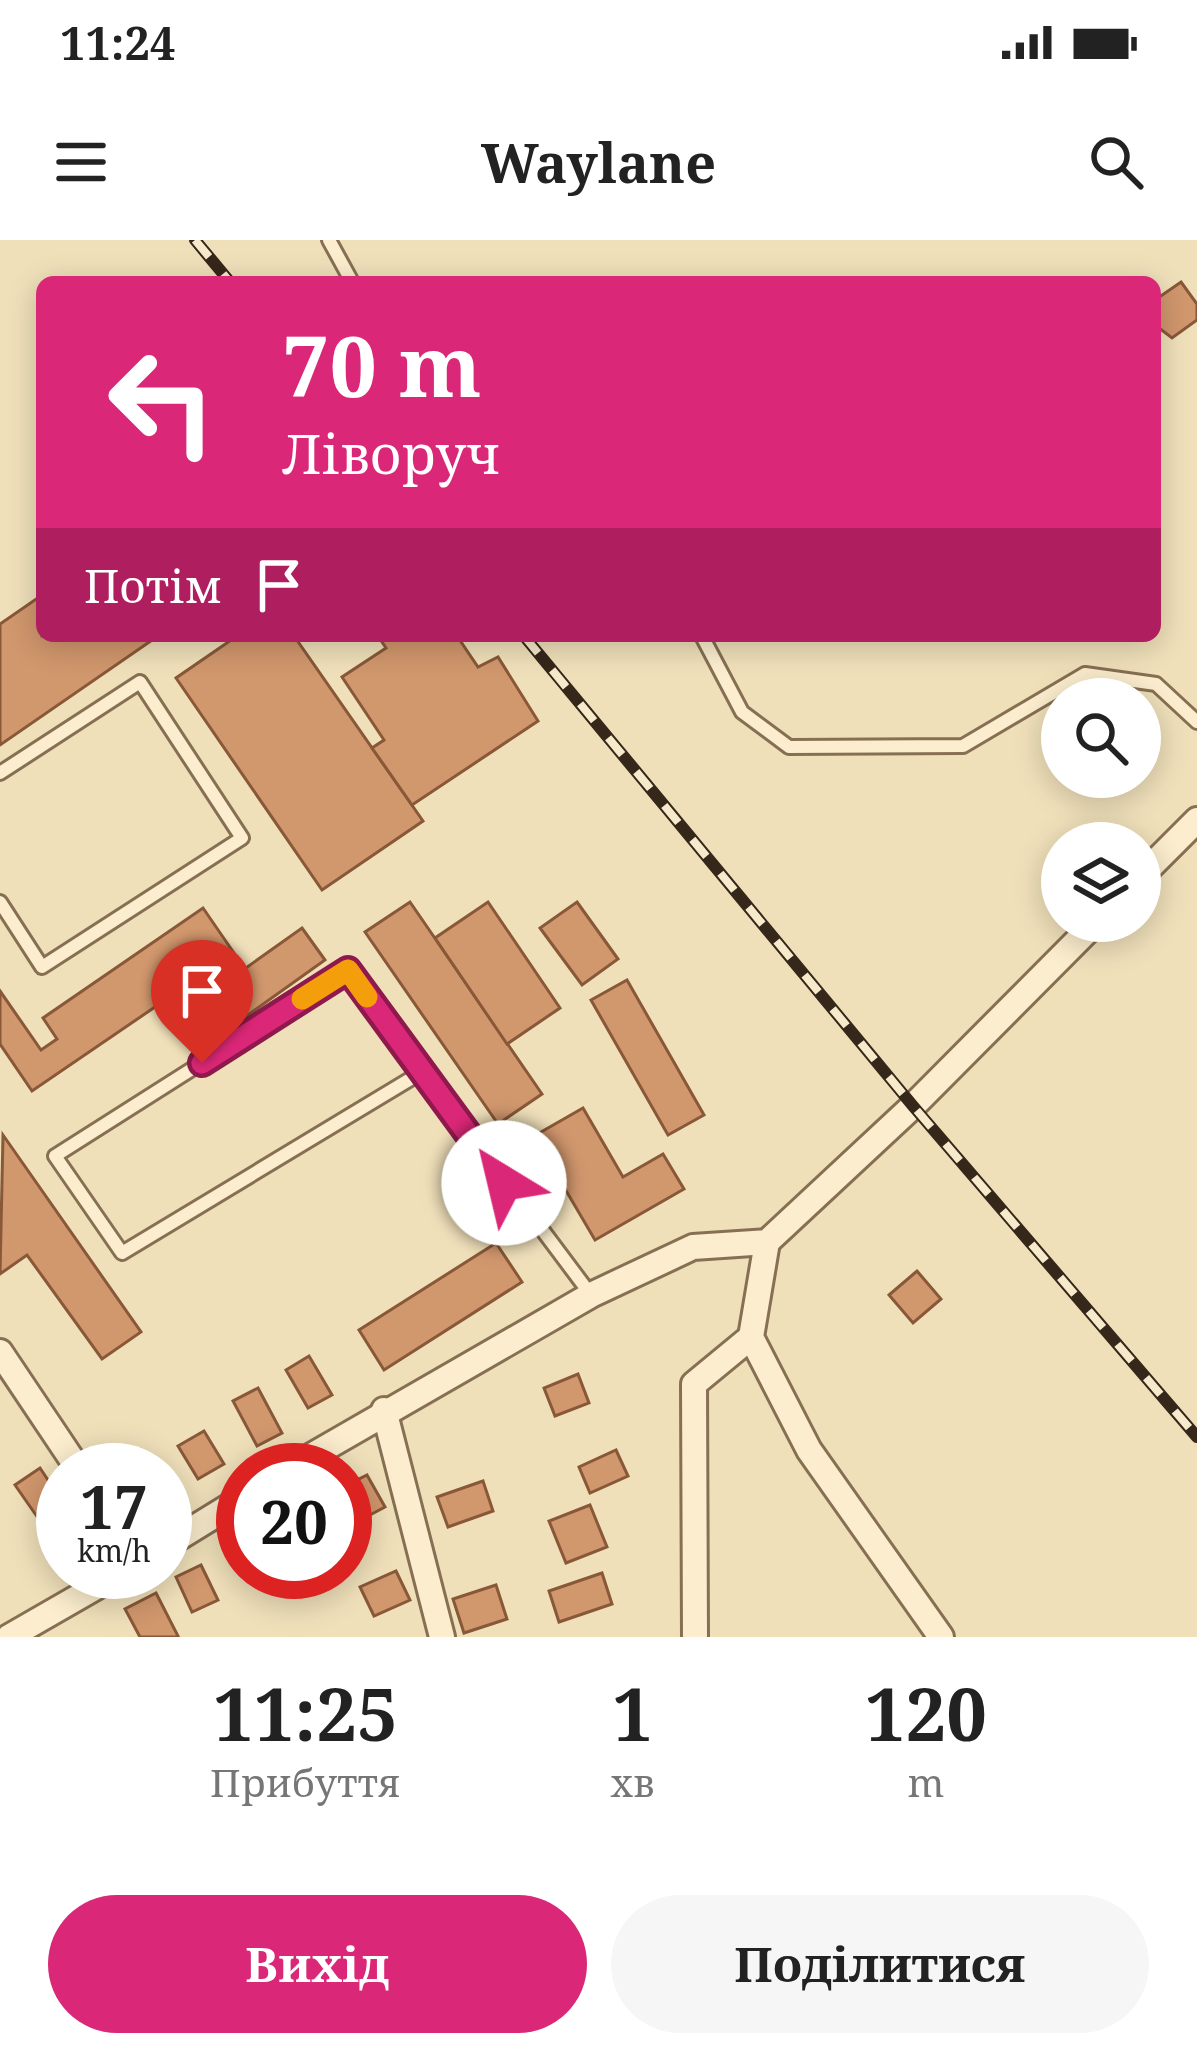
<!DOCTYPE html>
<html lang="uk">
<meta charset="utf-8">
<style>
:root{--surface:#fff;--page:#f6f6f6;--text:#222;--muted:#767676;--accent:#db2777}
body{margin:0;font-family:"Noto Serif",serif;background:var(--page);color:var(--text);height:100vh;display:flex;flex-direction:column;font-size:45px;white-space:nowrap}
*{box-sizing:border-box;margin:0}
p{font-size:39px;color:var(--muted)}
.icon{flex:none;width:66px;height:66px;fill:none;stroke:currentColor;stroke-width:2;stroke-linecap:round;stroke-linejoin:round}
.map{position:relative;height:1397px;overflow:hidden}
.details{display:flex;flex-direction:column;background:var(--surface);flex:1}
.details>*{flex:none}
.top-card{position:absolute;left:36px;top:36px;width:1125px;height:366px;border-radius:18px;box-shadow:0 6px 30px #0003;background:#db2777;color:#fff;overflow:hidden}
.controls{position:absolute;left:1041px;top:438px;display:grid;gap:24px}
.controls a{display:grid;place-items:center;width:120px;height:120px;border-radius:50%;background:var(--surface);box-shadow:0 6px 30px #0003;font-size:60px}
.speed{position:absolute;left:36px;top:1203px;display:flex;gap:24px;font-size:60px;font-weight:700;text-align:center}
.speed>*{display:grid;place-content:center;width:156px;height:156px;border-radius:50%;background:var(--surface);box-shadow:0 6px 30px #0003;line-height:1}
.speed small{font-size:30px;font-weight:400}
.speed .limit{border:18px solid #d22;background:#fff;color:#111}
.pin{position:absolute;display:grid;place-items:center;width:102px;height:102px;color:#fff;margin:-123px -51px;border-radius:50% 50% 50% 0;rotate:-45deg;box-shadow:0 0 12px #0007}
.pin .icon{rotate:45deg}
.me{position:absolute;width:132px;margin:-66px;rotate:324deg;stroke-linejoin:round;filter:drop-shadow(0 0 9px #0008)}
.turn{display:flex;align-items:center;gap:42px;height:252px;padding:0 48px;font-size:54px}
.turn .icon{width:156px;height:156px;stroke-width:2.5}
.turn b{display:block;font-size:84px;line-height:102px}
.then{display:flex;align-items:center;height:114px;padding:0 48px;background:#0003;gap:24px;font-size:45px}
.eta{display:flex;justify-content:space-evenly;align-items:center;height:204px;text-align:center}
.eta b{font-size:72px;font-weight:700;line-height:84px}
.cta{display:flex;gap:24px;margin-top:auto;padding:24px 48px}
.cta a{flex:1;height:138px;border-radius:72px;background:var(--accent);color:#fff;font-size:48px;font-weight:700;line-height:138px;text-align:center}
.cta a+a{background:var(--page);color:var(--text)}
.status{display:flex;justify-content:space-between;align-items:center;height:84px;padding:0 60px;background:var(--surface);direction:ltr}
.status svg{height:33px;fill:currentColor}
header{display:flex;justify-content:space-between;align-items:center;height:156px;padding:0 48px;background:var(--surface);font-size:54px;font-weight:700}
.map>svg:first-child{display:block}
.building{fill:#d1976d;stroke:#885838;stroke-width:3}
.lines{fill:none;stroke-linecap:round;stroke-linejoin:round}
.service-casing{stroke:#876f53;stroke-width:18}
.minor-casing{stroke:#876f53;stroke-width:30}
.service{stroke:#fbedcd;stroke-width:12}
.minor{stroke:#fbedcd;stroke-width:24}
.rail-casing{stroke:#35271a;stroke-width:12}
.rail{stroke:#f7eaca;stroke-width:8;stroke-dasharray:22;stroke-linecap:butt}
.route-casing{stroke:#8e194d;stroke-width:30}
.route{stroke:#db2777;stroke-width:21}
.slow{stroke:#f59e0b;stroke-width:21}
</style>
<div class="status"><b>11:24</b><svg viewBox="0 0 49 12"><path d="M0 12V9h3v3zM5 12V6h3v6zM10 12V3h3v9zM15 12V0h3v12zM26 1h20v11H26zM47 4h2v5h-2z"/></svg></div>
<header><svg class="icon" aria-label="menu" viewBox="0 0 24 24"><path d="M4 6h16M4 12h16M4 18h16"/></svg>Waylane<svg class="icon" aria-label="search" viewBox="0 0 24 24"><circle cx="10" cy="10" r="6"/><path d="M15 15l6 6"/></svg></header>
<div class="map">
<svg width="1197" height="1397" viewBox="0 0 1197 1397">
<rect width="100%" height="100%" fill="#f0e0ba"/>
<g class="building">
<polygon points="1181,42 1197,64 1197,80 1172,98 1155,85 1155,60"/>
<polygon points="42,355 42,396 158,396 0,505 0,384"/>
<polygon points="237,396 294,396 423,581 322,650 176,438"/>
<polygon points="378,396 457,396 478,427 498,417 538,481 412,565 372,508 384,500 342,437 386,408"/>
<polygon points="410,662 542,854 498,884 365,692"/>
<polygon points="488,662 560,768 507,804 435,698"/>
<polygon points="577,662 618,719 582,745 540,688"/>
<polygon points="203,668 234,713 32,851 0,804 0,751 41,810 57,799 43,778"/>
<polygon points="302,688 325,720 245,777 222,745"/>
<polygon points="627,740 704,875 668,895 591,760"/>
<polygon points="583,868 623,937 663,914 684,949 595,1000 534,896"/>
<polygon points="3,895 141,1092 102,1119 27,1015 0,1034"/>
<polygon points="496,1003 522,1042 384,1130 359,1090"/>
<polygon points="917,1031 941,1059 913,1083 889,1055"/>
<polygon points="309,1116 332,1155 308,1168 286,1130"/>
<polygon points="578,1134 589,1163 555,1176 544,1148"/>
<polygon points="258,1148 282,1193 257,1206 233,1161"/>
<polygon points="204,1191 224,1224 198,1239 178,1206"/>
<polygon points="616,1210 628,1236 590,1253 579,1227"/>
<polygon points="40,1228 62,1261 38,1278 15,1245"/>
<polygon points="367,1235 385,1267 353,1284 345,1269 345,1246"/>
<polygon points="483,1241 493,1271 448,1287 437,1257"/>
<polygon points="590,1265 607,1307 566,1323 549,1281"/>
<polygon points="63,1269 63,1313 43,1282"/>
<polygon points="201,1325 218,1360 192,1372 176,1337"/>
<polygon points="396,1331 410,1360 374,1376 360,1347"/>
<polygon points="602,1333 612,1364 559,1382 549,1351"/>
<polygon points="496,1345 507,1379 464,1393 453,1359"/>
<polygon points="156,1353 178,1396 176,1397 140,1397 125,1369"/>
</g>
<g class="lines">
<defs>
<g id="service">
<polyline points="329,0 352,42"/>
<polyline points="702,396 742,472 789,507 963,506 1085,434 1156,444 1197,482"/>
<polyline points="0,533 140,442 242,598 42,727 0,662"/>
<polyline points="422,832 122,1013 55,916 348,730 591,1055"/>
</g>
<g id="minor">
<polyline points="1140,637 1197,580"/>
<polyline points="767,1002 751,1097 809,1210 941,1397"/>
<polyline points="0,1112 79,1230"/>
<polyline points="384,1170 442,1397"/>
<polyline points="287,1230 591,1055 693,1007 767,1002 913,866 1097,681"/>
<polyline points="165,1306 243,1258"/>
<polyline points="9,1397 122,1332"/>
<polyline points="695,1397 694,1144 751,1097"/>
</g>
</defs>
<use href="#service" class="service-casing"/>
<use href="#minor" class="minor-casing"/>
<use href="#service" class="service"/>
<use href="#minor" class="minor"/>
<defs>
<g id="rail">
<polyline points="195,0 230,42"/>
<polyline points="524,396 913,866 1197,1197"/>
</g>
</defs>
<use href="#rail" class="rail-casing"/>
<use href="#rail" class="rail"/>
</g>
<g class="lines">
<defs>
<polyline id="route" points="202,823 348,730 504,943"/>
</defs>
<use href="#route" class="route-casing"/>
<use href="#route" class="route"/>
<polyline class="slow" points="302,759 348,730 367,757"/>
</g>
</svg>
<div class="controls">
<a><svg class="icon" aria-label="search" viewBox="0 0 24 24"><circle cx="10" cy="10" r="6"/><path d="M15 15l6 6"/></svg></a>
<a><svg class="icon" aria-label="layers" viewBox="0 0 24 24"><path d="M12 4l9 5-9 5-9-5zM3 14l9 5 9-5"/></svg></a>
</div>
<div class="speed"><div>17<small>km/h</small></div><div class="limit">20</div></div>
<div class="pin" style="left:202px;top:823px;background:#d93025"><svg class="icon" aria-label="arrive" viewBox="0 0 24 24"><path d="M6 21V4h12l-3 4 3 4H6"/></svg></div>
<svg class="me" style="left:504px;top:943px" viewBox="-20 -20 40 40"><circle r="19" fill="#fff"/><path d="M0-13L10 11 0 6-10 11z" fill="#db2777"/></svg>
<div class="top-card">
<div class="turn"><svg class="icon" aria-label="left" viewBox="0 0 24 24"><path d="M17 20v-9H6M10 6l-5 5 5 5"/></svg><div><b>70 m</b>Ліворуч</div></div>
<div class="then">Потім<svg class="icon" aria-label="arrive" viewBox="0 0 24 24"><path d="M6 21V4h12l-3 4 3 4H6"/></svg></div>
</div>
</div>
<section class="details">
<div class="eta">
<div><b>11:25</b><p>Прибуття</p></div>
<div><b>1</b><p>хв</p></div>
<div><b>120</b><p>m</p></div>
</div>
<div class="cta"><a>Вихід</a><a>Поділитися</a></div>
</section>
